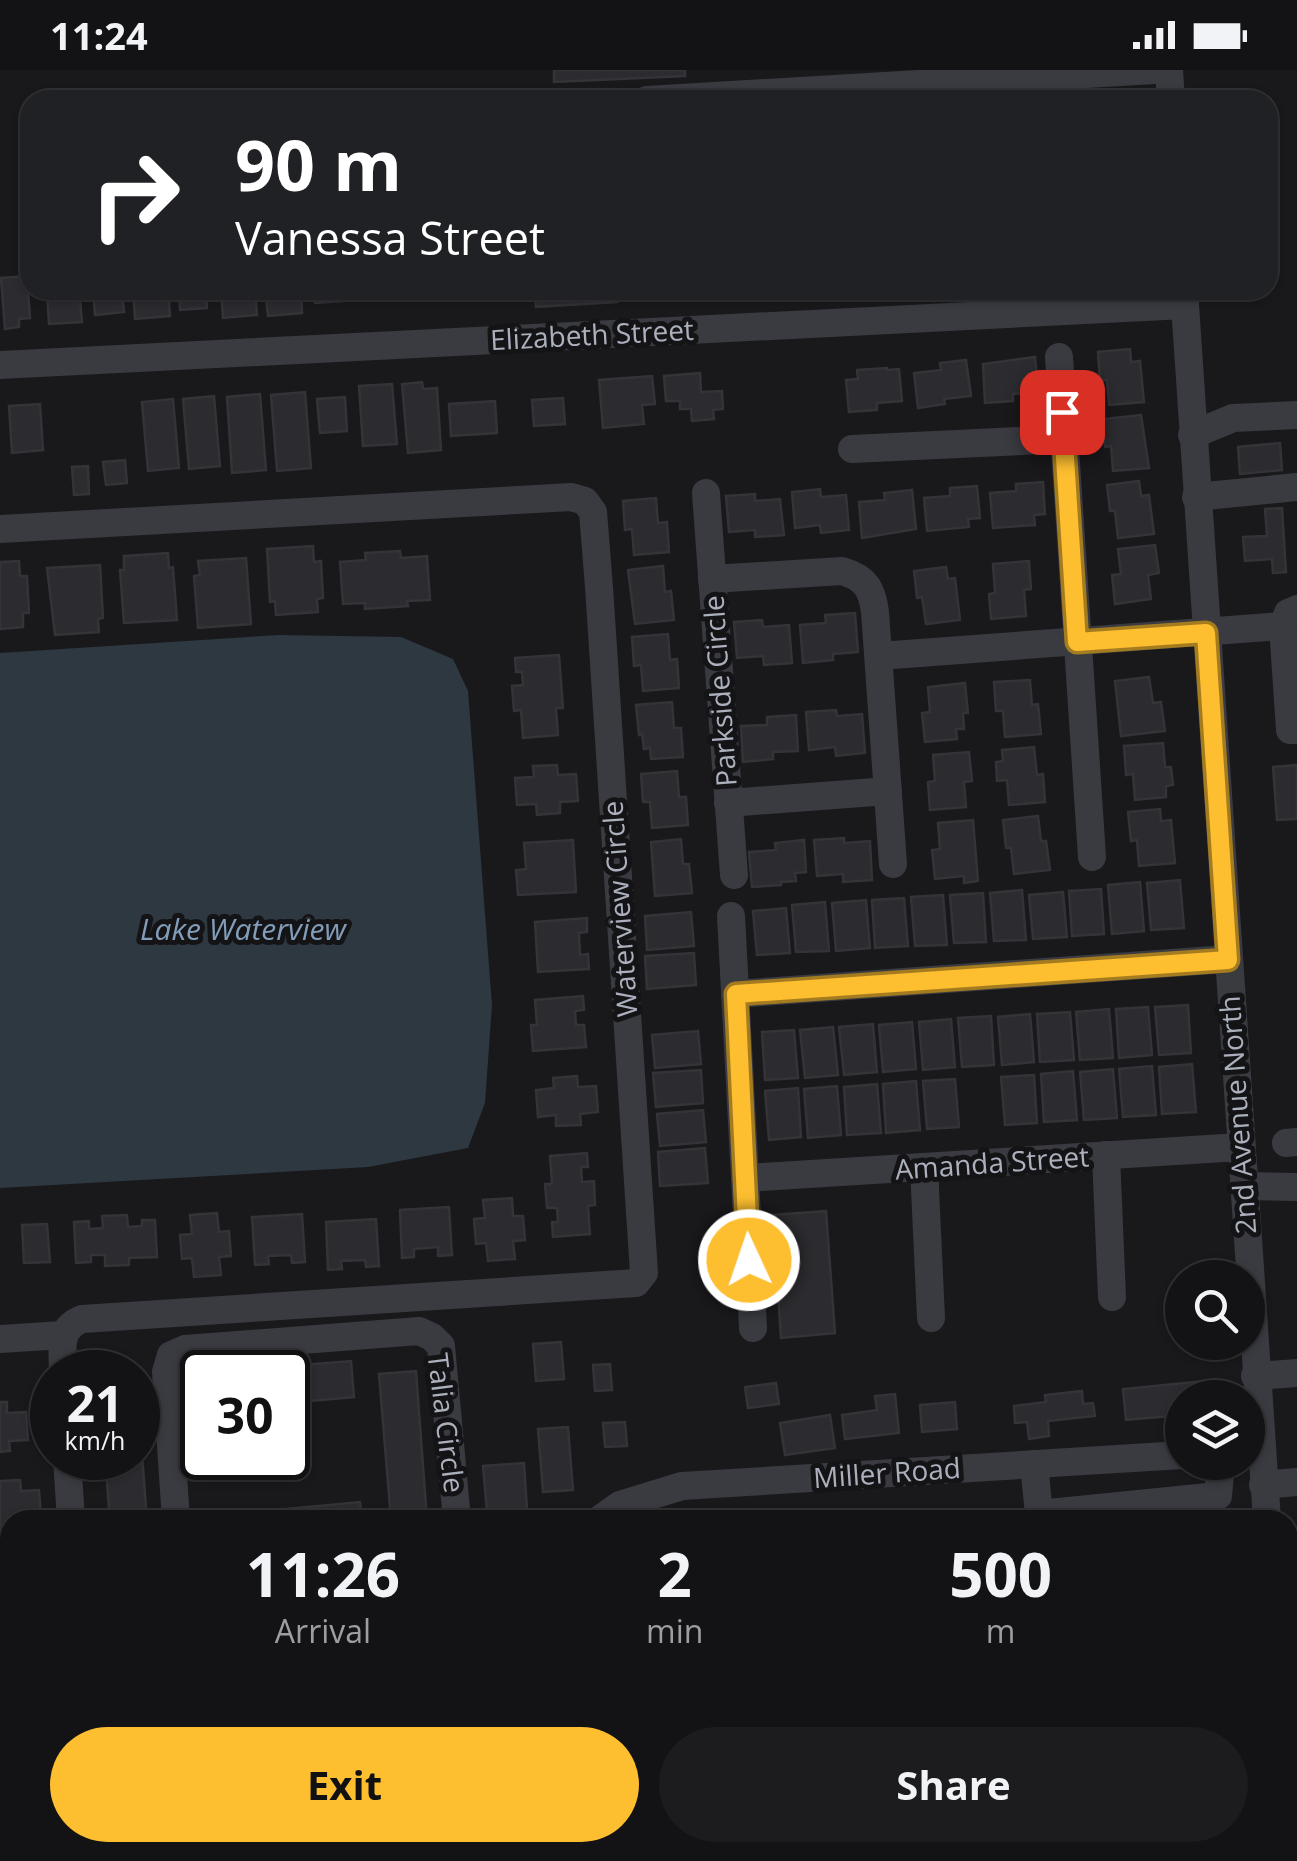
<!DOCTYPE html>
<style>
:root{--surface:#131315;--page:#1c1c1e;--text:#f1f3f6;--muted:#9d9ea0;--line:#323234;--accent:#fdbe30}
body{margin:0;font-family:"Open Sans",sans-serif;background:var(--page);color:var(--text);height:100vh;display:flex;flex-direction:column;font-size:38px;white-space:nowrap}
*{box-sizing:border-box;margin:0}
p{font-size:32px;color:var(--muted)}
.icon{flex:none;width:55px;height:55px;fill:none;stroke:currentColor;stroke-width:2;stroke-linecap:round;stroke-linejoin:round}
.map{position:relative;flex:1;overflow:hidden}
.sheet{position:absolute;left:0px;top:1440px;width:1298px;height:352px;display:flex;flex-direction:column;background:var(--surface);border-radius:30px 30px 0 0;box-shadow:0 2px 8px #0004,0 0 0 2px var(--line)}
.sheet>*{flex:none}
.top-card{position:absolute;left:20px;top:20px;width:1258px;height:210px;border-radius:30px;box-shadow:0 2px 8px #0004,0 0 0 2px var(--line);background:#202124;color:#fff;overflow:hidden}
.fabs{position:absolute;left:1165px;top:1190px;display:grid;gap:20px}
.fabs a{display:grid;place-items:center;width:100px;height:100px;border-radius:50%;background:var(--surface);box-shadow:0 2px 8px #0004,0 0 0 2px var(--line);font-size:50px}
.speed{position:absolute;left:30px;top:1280px;display:flex;gap:20px;font-size:50px;font-weight:700;text-align:center}
.speed>*{display:grid;place-content:center;width:130px;height:130px;border-radius:50%;background:var(--surface);box-shadow:0 2px 8px #0004,0 0 0 2px var(--line);line-height:1}
.speed small{font-size:25px;font-weight:400}
.speed .limit{border:5px solid #111;border-radius:15px;background:#fff;color:#111}
.pin{position:absolute;display:grid;place-items:center;width:85px;height:85px;color:#fff;margin:-42px;border-radius:20px;box-shadow:0 5px 15px #0006}
.me{position:absolute;width:110px;margin:-55px;rotate:357deg;stroke-linejoin:round;filter:drop-shadow(0 0 8px #0008)}
.turn{display:flex;align-items:center;gap:35px;height:210px;padding:0 50px;font-size:45px}
.turn .icon{width:130px;height:130px;stroke-width:2.5}
.turn b{display:block;font-size:70px;line-height:85px}
.eta{display:flex;justify-content:space-evenly;align-items:center;height:170px;text-align:center}
.eta b{font-size:60px;font-weight:700;line-height:70px}
.primary-button{display:flex;gap:20px;margin-top:auto;padding:20px 50px}
.primary-button a{flex:1;height:115px;border-radius:60px;background:var(--accent);color:#111;font-size:40px;font-weight:700;line-height:115px;text-align:center}
.primary-button a+a{background:var(--page);color:var(--text)}
.status{display:flex;justify-content:space-between;align-items:center;height:70px;padding:0 50px;background:var(--surface);direction:ltr}
.status svg{height:28px;fill:currentColor}
.map>svg:first-child{display:block}
.water{fill:#2e3841}
.building{fill:#2c2c30;stroke:#333338;stroke-width:2.5}
.lines{fill:none;stroke-linecap:round;stroke-linejoin:round}
.minor{stroke:#3a3b41;stroke-width:28}
.route-casing{stroke:#a47c1f;stroke-width:25}
.route{stroke:#fdbe30;stroke-width:18}
.labels{text-anchor:middle;stroke-width:10;stroke-linejoin:round;paint-order:stroke}
.street-label{font-size:28px;fill:#abb0bc;stroke:#141417}
.water-label{font-size:30px;font-style:italic;fill:#819db9;stroke:#141417}
</style>
<div class="status"><b>11:24</b><svg viewBox="0 0 49 12"><path d="M0 12V9h3v3zM5 12V6h3v6zM10 12V3h3v9zM15 12V0h3v12zM26 1h20v11H26zM47 4h2v5h-2z"/></svg></div>
<div class="map">
<svg width="1297" height="1791" viewBox="0 0 1297 1791">
<rect width="100%" height="100%" fill="#19191c"/>
<g class="water">
<polygon points="279,565 401,567 453,589 468,621 492,935 485,1033 468,1078 368,1097 0,1118 0,583"/>
<polygon points="1071,1782 1072,1788 1079,1791 752,1791 752,1783"/>
</g>
<g class="building">
<polygon points="554,0 685,0 685,6 554,12"/>
<polygon points="27,206 30,248 19,249 19,257 5,259 1,208"/>
<polygon points="47,220 79,220 82,252 49,254"/>
<polygon points="93,220 122,220 124,242 95,245"/>
<polygon points="133,220 168,220 170,246 135,249"/>
<polygon points="179,220 206,220 207,238 180,240"/>
<polygon points="221,220 255,220 257,245 223,248"/>
<polygon points="265,220 301,220 302,243 268,246"/>
<polygon points="314,220 341,220 342,231 315,233"/>
<polygon points="535,220 617,220 617,232 536,237"/>
<polygon points="1130,279 1131,292 1140,291 1144,332 1109,335 1107,310 1100,311 1098,282"/>
<polygon points="1035,287 1038,322 1013,324 1013,331 985,333 983,294"/>
<polygon points="966,290 971,326 944,329 945,334 918,338 914,303 941,300 940,293"/>
<polygon points="887,298 887,300 899,299 902,331 877,333 877,340 849,342 846,310 858,309 857,300"/>
<polygon points="700,303 701,322 722,321 723,339 713,340 714,349 692,351 691,339 680,339 680,331 666,331 664,306"/>
<polygon points="652,306 655,334 642,335 644,354 603,358 599,310"/>
<polygon points="422,312 423,319 437,318 441,380 408,383 402,314"/>
<polygon points="392,314 397,374 363,376 359,316"/>
<polygon points="305,322 311,398 277,401 271,325"/>
<polygon points="260,324 266,400 232,403 227,327"/>
<polygon points="214,326 220,396 189,399 183,329"/>
<polygon points="345,327 347,361 320,363 317,329"/>
<polygon points="563,328 565,354 534,356 532,330"/>
<polygon points="173,329 179,398 148,401 142,332"/>
<polygon points="495,331 497,363 451,366 449,334"/>
<polygon points="40,334 43,380 12,383 9,336"/>
<polygon points="1141,345 1149,398 1113,401 1111,376 1105,377 1103,349"/>
<polygon points="1280,373 1282,400 1240,404 1238,377"/>
<polygon points="125,390 127,413 106,415 103,392"/>
<polygon points="88,396 89,424 74,425 72,397"/>
<polygon points="1139,411 1141,426 1149,425 1154,464 1118,468 1115,441 1110,441 1107,415"/>
<polygon points="1043,412 1045,444 1034,445 1035,455 993,458 990,423 1016,421 1016,414"/>
<polygon points="977,416 980,448 968,449 969,457 927,461 924,428 950,426 950,418"/>
<polygon points="820,419 821,427 846,425 849,460 821,463 820,455 795,458 792,422"/>
<polygon points="912,420 916,459 862,468 859,432 885,430 884,423"/>
<polygon points="755,424 755,431 780,429 784,465 755,467 755,460 729,462 726,426"/>
<polygon points="656,428 658,453 667,452 669,482 634,485 632,459 625,460 623,431"/>
<polygon points="1282,438 1286,502 1273,503 1272,489 1245,491 1243,467 1267,466 1265,439"/>
<polygon points="1155,475 1159,503 1148,505 1151,529 1115,534 1112,505 1121,504 1118,479"/>
<polygon points="313,476 314,492 321,491 323,528 317,529 318,542 276,545 275,531 270,532 267,479"/>
<polygon points="400,481 401,488 427,486 430,530 407,531 408,536 365,539 365,533 343,534 340,492 366,490 365,483"/>
<polygon points="168,483 169,498 173,497 177,550 124,553 120,500 124,500 124,486"/>
<polygon points="246,488 251,554 198,558 194,506 200,505 198,491"/>
<polygon points="19,491 20,506 27,506 29,543 23,543 23,557 0,559 0,492"/>
<polygon points="1029,491 1031,519 1024,520 1026,546 991,549 989,524 995,523 993,494"/>
<polygon points="100,495 103,548 98,549 99,562 55,565 47,498"/>
<polygon points="663,496 665,522 671,521 674,550 635,554 628,500"/>
<polygon points="946,497 948,509 955,508 960,550 926,554 922,527 917,528 914,501"/>
<polygon points="855,543 858,582 833,584 833,590 803,593 800,555 826,553 825,545"/>
<polygon points="762,550 763,557 789,555 792,593 764,595 763,586 737,588 734,552"/>
<polygon points="668,564 670,590 677,589 679,618 643,621 641,595 634,596 632,567"/>
<polygon points="559,585 563,638 556,638 558,665 523,668 521,640 514,641 512,616 523,615 522,602 516,602 515,588"/>
<polygon points="1149,607 1153,633 1161,632 1165,661 1121,666 1115,611"/>
<polygon points="1030,610 1032,635 1038,634 1041,664 1005,667 1003,641 996,641 994,612"/>
<polygon points="965,613 968,643 963,643 964,659 956,659 957,669 925,672 922,643 930,642 928,617"/>
<polygon points="672,632 674,658 681,658 683,687 651,689 650,678 644,679 642,664 639,665 636,635"/>
<polygon points="836,640 837,646 862,644 865,683 836,686 835,677 809,680 806,642"/>
<polygon points="796,645 798,681 773,682 773,689 743,692 741,656 767,655 767,647"/>
<polygon points="1163,673 1165,697 1171,697 1173,715 1166,716 1166,727 1135,730 1133,704 1126,705 1124,676"/>
<polygon points="1034,677 1037,705 1043,704 1045,732 1009,735 1007,710 997,711 996,692 1003,691 1002,680"/>
<polygon points="969,682 972,711 964,712 966,737 930,740 928,712 935,711 933,685"/>
<polygon points="557,695 558,705 576,704 578,731 560,732 560,743 537,745 536,734 517,735 515,708 534,707 533,696"/>
<polygon points="1297,695 1297,749 1277,750 1273,697"/>
<polygon points="677,701 679,727 686,727 688,755 652,758 650,732 643,732 641,704"/>
<polygon points="1160,739 1161,751 1171,750 1175,793 1139,796 1137,770 1131,771 1128,742"/>
<polygon points="1038,746 1041,771 1046,771 1050,800 1014,804 1011,778 1006,778 1003,750"/>
<polygon points="973,750 978,811 964,813 964,806 935,809 932,780 940,779 938,753"/>
<polygon points="844,768 844,773 870,771 872,810 843,812 843,804 817,806 814,770"/>
<polygon points="681,769 683,794 689,794 692,823 655,826 651,772"/>
<polygon points="573,770 576,822 518,825 516,800 526,799 524,773"/>
<polygon points="804,770 806,802 795,803 796,811 781,812 781,815 752,817 749,782 776,780 775,773"/>
<polygon points="1180,810 1184,858 1151,860 1147,813"/>
<polygon points="1140,812 1144,861 1112,864 1108,815"/>
<polygon points="1101,819 1104,864 1072,866 1069,821"/>
<polygon points="1022,820 1026,870 994,871 990,823"/>
<polygon points="1063,822 1067,867 1033,869 1029,825"/>
<polygon points="983,823 986,872 954,873 950,825"/>
<polygon points="943,825 947,875 915,876 911,827"/>
<polygon points="904,828 908,876 875,878 872,830"/>
<polygon points="866,830 870,878 836,881 832,833"/>
<polygon points="825,832 829,881 796,882 792,835"/>
<polygon points="786,838 790,883 757,885 753,841"/>
<polygon points="691,842 694,876 647,880 645,846"/>
<polygon points="587,848 587,862 579,863 580,885 588,884 589,899 538,902 535,852"/>
<polygon points="694,883 696,915 647,919 645,886"/>
<polygon points="583,926 584,940 575,941 576,955 584,955 586,977 533,981 531,955 537,955 535,930"/>
<polygon points="1188,935 1191,983 1159,985 1155,937"/>
<polygon points="1148,937 1152,985 1119,988 1116,939"/>
<polygon points="1109,939 1113,988 1080,990 1076,942"/>
<polygon points="1070,942 1074,990 1040,992 1037,944"/>
<polygon points="1030,944 1034,992 1002,995 998,947"/>
<polygon points="991,946 994,995 962,997 958,948"/>
<polygon points="951,949 955,997 923,1000 919,952"/>
<polygon points="912,952 916,999 883,1002 879,955"/>
<polygon points="873,954 877,1002 844,1005 839,957"/>
<polygon points="833,957 838,1005 805,1008 800,960"/>
<polygon points="794,960 798,1008 765,1010 762,962"/>
<polygon points="698,961 701,994 655,998 652,965"/>
<polygon points="1192,994 1196,1042 1162,1044 1159,997"/>
<polygon points="1152,996 1156,1045 1123,1047 1119,999"/>
<polygon points="1113,999 1117,1048 1084,1050 1080,1002"/>
<polygon points="701,1000 703,1033 656,1037 653,1003"/>
<polygon points="1073,1001 1077,1050 1044,1052 1041,1004"/>
<polygon points="1034,1005 1037,1053 1005,1055 1001,1007"/>
<polygon points="577,1006 578,1017 596,1016 598,1042 580,1044 581,1055 556,1056 556,1045 538,1047 536,1020 554,1018 553,1008"/>
<polygon points="955,1009 959,1057 927,1059 923,1011"/>
<polygon points="916,1011 920,1060 886,1063 883,1014"/>
<polygon points="877,1014 881,1063 847,1065 844,1017"/>
<polygon points="837,1016 841,1065 808,1068 804,1019"/>
<polygon points="798,1018 801,1067 769,1070 765,1021"/>
<polygon points="703,1040 706,1072 660,1076 657,1044"/>
<polygon points="705,1078 708,1113 660,1116 658,1082"/>
<polygon points="587,1083 588,1097 581,1097 582,1112 594,1111 595,1135 588,1136 590,1164 553,1167 552,1152 558,1152 557,1138 547,1138 545,1114 552,1114 550,1086"/>
<polygon points="512,1128 513,1146 523,1146 525,1170 513,1171 515,1189 488,1191 486,1173 476,1174 474,1149 485,1148 483,1130"/>
<polygon points="449,1137 452,1185 438,1186 438,1177 414,1179 414,1187 402,1188 400,1140"/>
<polygon points="826,1141 835,1263 781,1268 777,1206 780,1206 773,1145"/>
<polygon points="217,1143 219,1162 229,1161 231,1186 219,1187 221,1205 194,1207 192,1188 182,1189 180,1165 192,1164 190,1145"/>
<polygon points="302,1144 305,1192 292,1193 291,1185 268,1186 269,1194 255,1195 252,1147"/>
<polygon points="127,1145 128,1157 142,1156 142,1150 155,1150 157,1187 129,1188 129,1195 105,1196 105,1185 91,1185 91,1192 76,1193 74,1152 89,1151 89,1159 103,1158 102,1146"/>
<polygon points="376,1149 379,1196 366,1197 365,1190 341,1191 342,1199 328,1200 326,1152"/>
<polygon points="47,1154 50,1192 24,1193 22,1155"/>
<polygon points="561,1272 564,1309 536,1311 533,1274"/>
<polygon points="351,1291 354,1327 288,1333 288,1302 212,1302"/>
<polygon points="610,1294 612,1320 595,1321 593,1295"/>
<polygon points="416,1301 427,1450 391,1450 379,1304"/>
<polygon points="202,1303 202,1340 195,1340 192,1304"/>
<polygon points="1204,1311 1205,1328 1182,1328 1182,1345 1126,1350 1123,1319"/>
<polygon points="776,1313 779,1334 748,1338 745,1317"/>
<polygon points="1082,1321 1083,1334 1093,1333 1095,1346 1048,1351 1049,1366 1029,1369 1027,1352 1015,1353 1014,1336 1046,1332 1045,1325"/>
<polygon points="895,1324 899,1363 845,1369 842,1345 877,1340 875,1326"/>
<polygon points="0,1332 7,1332 7,1343 26,1342 28,1370 9,1371 10,1381 0,1382"/>
<polygon points="138,1332 147,1450 110,1450 105,1388 138,1388"/>
<polygon points="955,1332 957,1359 922,1362 920,1335"/>
<polygon points="830,1345 835,1378 785,1385 780,1353"/>
<polygon points="625,1352 627,1376 605,1377 603,1353"/>
<polygon points="568,1357 573,1420 543,1422 538,1359"/>
<polygon points="524,1393 527,1439 487,1442 483,1396"/>
<polygon points="20,1410 21,1421 39,1420 41,1446 10,1450 10,1460 0,1461 0,1411"/>
<polygon points="360,1432 362,1450 202,1450 201,1447"/>
<polygon points="10,1489 10,1537 0,1538 0,1490"/>
<polygon points="6,1567 10,1567 9,1616 9,1605 0,1606 0,1578 7,1578"/>
<polygon points="0,1646 8,1646 10,1652 10,1694 0,1695"/>
<polygon points="15,1782 97,1782 97,1791 16,1791"/>
<polygon points="130,1782 167,1782 168,1791 131,1791"/>
<polygon points="223,1782 262,1782 263,1791 224,1791"/>
<polygon points="430,1782 460,1782 461,1791 431,1791"/>
</g>
<g class="lines">
<g class="minor">
<polyline points="1169,0 1171,30"/>
<polyline points="647,30 1155,0"/>
<polyline points="1184,220 1267,1450"/>
<polyline points="1059,287 1092,787"/>
<polyline points="0,295 1185,235"/>
<polyline points="1192,365 1233,348 1297,345"/>
<polyline points="852,379 1063,369"/>
<polyline points="706,423 734,805"/>
<polyline points="1196,427 1297,417"/>
<path d="M0 459 571 427 585 431 593 442 599 517 644 1203 636 1213 82 1249C57 1259 63 1279 63 1302"/>
<path d="M712 509 842 501C866 508 872 519 875 542L893 794"/>
<polyline points="1297,539 1288,543 1283,556 1290,660 1297,660"/>
<polyline points="879,586 1283,556"/>
<polyline points="728,733 888,721"/>
<polyline points="731,846 753,1258"/>
<polyline points="735,924 1228,889"/>
<polyline points="1286,1073 1297,1072"/>
<polyline points="1106,1085 1112,1227"/>
<polyline points="924,1097 931,1248"/>
<polyline points="745,1108 1240,1077"/>
<polyline points="1243,1116 1297,1117"/>
<polyline points="0,1269 63,1265"/>
<polyline points="1255,1306 1297,1303"/>
<polyline points="67,1388 71,1450"/>
<polyline points="1034,1394 1039,1444 1218,1426 1221,1392"/>
<polyline points="1263,1415 1297,1412"/>
<polyline points="176,1450 166,1302 171,1285 185,1279 419,1261 432,1267 441,1276 457,1450"/>
<polyline points="599,1450 620,1435 682,1416 1182,1385"/>
<polyline points="1288,1586 1297,1585"/>
<polyline points="1288,1619 1297,1647"/>
<polyline points="0,1723 10,1722"/>
<polyline points="1297,1728 1297,1734"/>
<polyline points="197,1782 198,1791"/>
<polyline points="484,1782 484,1791"/>
<polyline points="0,1789 6,1788"/>
</g>
</g>
<g class="lines">
<defs>
<polyline id="route" points="749,1190 736,924 1228,890 1206,563 1077,572 1062,342"/>
</defs>
<use href="#route" class="route-casing"/>
<use href="#route" class="route"/>
</g>
<g class="labels">
<g class="street-label">
<text transform="translate(592 265) rotate(-3)" y="10">Elizabeth Street</text>
<text transform="translate(720 621) rotate(-94)" y="10">Parkside Circle</text>
<text transform="translate(620 839) rotate(-94)" y="10">Waterview Circle</text>
<text transform="translate(1238 1045) rotate(-94)" y="10">2nd Avenue North</text>
<text transform="translate(992 1093) rotate(-4)" y="10">Amanda Street</text>
<text transform="translate(446 1353) rotate(83)" y="10">Talia Circle</text>
<text transform="translate(887 1403) rotate(-4)" y="10">Miller Road</text>
</g>
<g class="water-label">
<text x="243" y="870">Lake Waterview</text>
</g>
</g>
</svg>
<div class="fabs">
<a><svg class="icon" aria-label="search" viewBox="0 0 24 24"><circle cx="10" cy="10" r="6"/><path d="M15 15l6 6"/></svg></a>
<a><svg class="icon" aria-label="layers" viewBox="0 0 24 24"><path d="M12 4l9 5-9 5-9-5zM3 14l9 5 9-5"/></svg></a>
</div>
<div class="speed"><div>21<small>km/h</small></div><div class="limit">30</div></div>
<div class="pin" style="left:1062px;top:342px;background:#d93025"><svg class="icon" aria-label="arrive" viewBox="0 0 24 24"><path d="M6 21V4h12l-3 4 3 4H6"/></svg></div>
<svg class="me" style="left:749px;top:1190px" viewBox="-20 -20 40 40"><circle r="17" fill="#fdbe30" stroke="#fff" stroke-width="3"/><path d="M0-11L8 9 0 5-8 9z" fill="#fff"/></svg>
<div class="top-card">
<div class="turn"><svg class="icon" aria-label="right" viewBox="0 0 24 24"><path d="M7 20v-9h11M14 6l5 5-5 5"/></svg><div><b>90 m</b>Vanessa Street</div></div>
</div>
<section class="sheet">
<div class="eta">
<div><b>11:26</b><p>Arrival</p></div>
<div><b>2</b><p>min</p></div>
<div><b>500</b><p>m</p></div>
</div>
<div class="primary-button"><a>Exit</a><a>Share</a></div>
</section>
</div>
